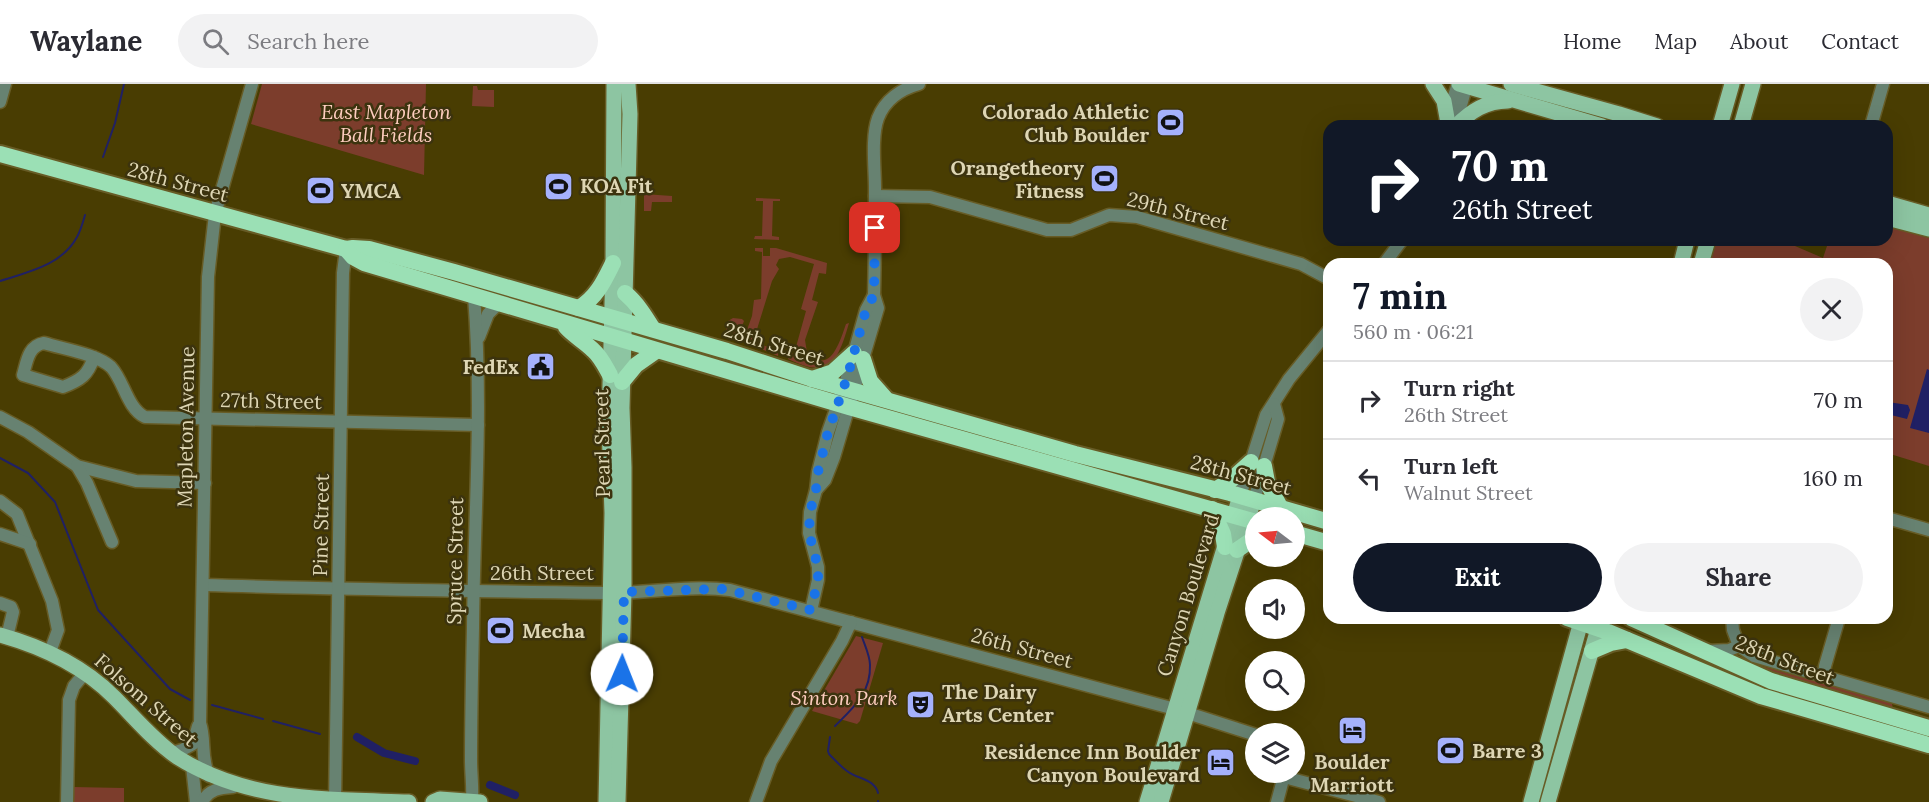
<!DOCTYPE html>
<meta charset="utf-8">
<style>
:root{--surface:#fff;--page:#f2f2f3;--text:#2b2b33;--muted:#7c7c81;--line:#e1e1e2;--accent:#111827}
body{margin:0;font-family:Lora,serif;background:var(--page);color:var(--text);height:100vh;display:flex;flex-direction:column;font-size:22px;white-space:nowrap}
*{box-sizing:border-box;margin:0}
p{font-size:20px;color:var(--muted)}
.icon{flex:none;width:33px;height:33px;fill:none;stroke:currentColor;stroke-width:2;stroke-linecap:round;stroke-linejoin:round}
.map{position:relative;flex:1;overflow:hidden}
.sheet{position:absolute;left:1323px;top:174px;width:570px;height:366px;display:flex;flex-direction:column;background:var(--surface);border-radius:18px;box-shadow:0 6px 24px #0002}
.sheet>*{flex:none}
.top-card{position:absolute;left:1323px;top:36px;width:570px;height:126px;border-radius:18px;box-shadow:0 6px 24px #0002;background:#111827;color:#fff;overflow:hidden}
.needle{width:39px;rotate:286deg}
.buttons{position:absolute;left:1245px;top:423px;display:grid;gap:12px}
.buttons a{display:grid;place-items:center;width:60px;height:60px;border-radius:50%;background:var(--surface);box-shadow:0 6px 24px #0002;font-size:30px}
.pin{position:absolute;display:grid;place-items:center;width:51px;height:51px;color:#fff;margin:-26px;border-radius:12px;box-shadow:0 3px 9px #0006}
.me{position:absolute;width:66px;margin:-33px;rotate:1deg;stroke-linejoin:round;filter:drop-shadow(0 0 4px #0008)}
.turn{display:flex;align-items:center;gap:21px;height:126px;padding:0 30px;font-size:27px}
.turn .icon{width:78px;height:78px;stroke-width:2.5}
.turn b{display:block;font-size:42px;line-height:51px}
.round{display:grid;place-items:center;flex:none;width:63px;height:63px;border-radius:32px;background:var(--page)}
.head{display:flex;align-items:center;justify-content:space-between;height:102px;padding:0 30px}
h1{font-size:36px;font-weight:700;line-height:45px;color:var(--accent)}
.action{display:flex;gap:12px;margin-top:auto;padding:12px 30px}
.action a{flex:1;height:69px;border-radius:36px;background:var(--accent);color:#fff;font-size:24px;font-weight:700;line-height:69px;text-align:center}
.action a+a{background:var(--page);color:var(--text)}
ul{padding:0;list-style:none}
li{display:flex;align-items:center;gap:18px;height:78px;padding:0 30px;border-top:2px solid var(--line)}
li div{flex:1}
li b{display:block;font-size:22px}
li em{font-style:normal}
header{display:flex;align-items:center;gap:36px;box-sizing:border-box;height:84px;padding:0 30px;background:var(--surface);border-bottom:2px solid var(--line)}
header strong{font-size:28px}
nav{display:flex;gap:33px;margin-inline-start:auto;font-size:21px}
.search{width:420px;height:54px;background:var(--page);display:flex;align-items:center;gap:15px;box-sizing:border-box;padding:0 21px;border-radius:33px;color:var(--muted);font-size:22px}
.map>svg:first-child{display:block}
.green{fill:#7c3d2c}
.water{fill:#202064}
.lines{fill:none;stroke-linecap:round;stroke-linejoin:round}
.stream{stroke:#202064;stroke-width:2}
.canal{stroke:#202064;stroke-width:8}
.minor-casing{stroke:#675c26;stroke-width:15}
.major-casing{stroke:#675c26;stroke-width:18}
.highway-casing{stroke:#675c26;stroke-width:20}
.minor{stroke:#678271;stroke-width:12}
.major{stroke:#8dc5a2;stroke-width:15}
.highway{stroke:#9be0b5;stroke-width:16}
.route{stroke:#1a73e8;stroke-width:10;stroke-dasharray:0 18}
.labels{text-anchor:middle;stroke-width:5;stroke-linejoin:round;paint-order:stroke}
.park-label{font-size:20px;font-style:italic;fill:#fecdbf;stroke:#3c330e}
.poi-label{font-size:20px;font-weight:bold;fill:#ded6b4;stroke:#3c330e;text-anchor:start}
.street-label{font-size:20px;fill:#ded6b4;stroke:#3c330e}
</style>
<header>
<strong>Waylane</strong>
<div class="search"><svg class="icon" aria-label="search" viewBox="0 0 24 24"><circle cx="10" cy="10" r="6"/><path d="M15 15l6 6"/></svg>Search here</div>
<nav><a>Home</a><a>Map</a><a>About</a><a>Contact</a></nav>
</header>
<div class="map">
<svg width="1929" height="718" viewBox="0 0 1929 718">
<rect width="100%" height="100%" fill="#493d02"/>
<g class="green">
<polygon points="262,0 426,0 424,91 251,40"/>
<polygon points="473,2 477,2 478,6 494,6 494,23 472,22"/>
<polygon points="644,110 672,112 672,118 652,118 651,127 644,127"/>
<polygon points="756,114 780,115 780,117 773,117 772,152 779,153 779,156 754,155 755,152 762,152 763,117 756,117"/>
<polygon points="1887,142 1929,154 1929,382 1887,369 1887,180 1709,180 1716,156 1781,156 1823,174 1829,156 1887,156"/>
<path d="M755 164H763V172H770V164H776L827 179 826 190 819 189 812 216 818 218 805 256 807 268C830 293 840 257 846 240L849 239C838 277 830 296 788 275L790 269 794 270 806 227 801 225 814 180 790 173 779 175 776 181 779 185 772 197 753 258 778 266V272L743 257 752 232 754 216 761 215 762 168 755 167Z"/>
<polygon points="733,234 742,235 744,237 737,255 725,251 728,237"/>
<polygon points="856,552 883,559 860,637 857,640 812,627"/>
<polygon points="1720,569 1733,569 1751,579 1887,617 1892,620 1893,625 1791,600"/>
<polygon points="73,703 124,704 124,718 73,718"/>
</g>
<g class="water">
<polygon points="1927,285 1929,286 1929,349 1910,344"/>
<polygon points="1888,318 1908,321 1910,326 1907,335 1891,331 1887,326"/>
</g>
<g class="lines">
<g class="stream">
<polyline points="103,73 115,39 124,0"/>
<path d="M0 197C28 188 62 181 77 153 81 146 83 138 85 131"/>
<polyline points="0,374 28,389 55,418 98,526 170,605 190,616"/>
<polyline points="212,621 263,635"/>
<polyline points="273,637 320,650"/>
<path d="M835 642C853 624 871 609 870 581 870 572 865 562 862 553"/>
<path d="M830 653 828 667 829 670C835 676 840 682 847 687 857 695 875 695 878 709"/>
<polyline points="878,717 878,718"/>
</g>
<g class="canal">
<polyline points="357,653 384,669 415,677"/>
<polyline points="490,701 515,711"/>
</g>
<defs>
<g id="minor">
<polyline points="0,18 5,0"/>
<polyline points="1444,42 1458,0"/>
<polyline points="1455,42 1467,0"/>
<polyline points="1871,42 1883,0"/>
<polyline points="875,112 930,113 1047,146 1071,146 1109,131 1137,133 1301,180 1329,195"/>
<polyline points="1384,180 1402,156"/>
<polyline points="479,253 488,230 498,220"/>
<path d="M94 273C88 291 81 296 63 303L23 291C27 277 28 262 44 259 63 265 97 270 111 283 124 297 127 324 145 333L478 341"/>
<polyline points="0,333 28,348 77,382 136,397 205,399"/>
<polyline points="77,382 87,399 112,458"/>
<path d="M816 406 825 396 834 373 878 224 874 211C875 175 875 139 875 104 875 84 871 53 878 34 885 16 901 5 919 0"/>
<polyline points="1240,412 1266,331 1289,295 1329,246"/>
<polyline points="1254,416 1278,335 1274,320"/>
<polyline points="0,417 17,430 52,517 58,546 50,568"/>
<polyline points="1887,434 1929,446"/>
<polyline points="0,450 30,460"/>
<path d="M203 501C338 505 473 507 608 509 648 509 690 501 730 506L1175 625 1256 651"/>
<polyline points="0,519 11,523 13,528 7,553"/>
<polyline points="811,527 818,496 818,483 809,449 810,428 816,406 818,388 828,348 847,294 866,226 874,211"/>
<polyline points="1732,534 1733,546 1739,562 1754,572 1929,623"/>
<polyline points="1707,567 1729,566 1739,562"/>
<polyline points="1824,592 1825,582 1839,534"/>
<polyline points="172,669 182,666 193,660 198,642"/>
<polyline points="192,682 196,718"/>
<path d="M209 692C200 672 206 656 200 639L208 193 215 130 252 0"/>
<polyline points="1284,693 1379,718"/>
<polyline points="67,718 69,616 74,602 85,589"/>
<path d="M202 718C209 705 220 704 233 703"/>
<polyline points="335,718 343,189 346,165"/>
<path d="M468 718 472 717C473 703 471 690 471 676 471 632 472 588 473 544 474 433 483 323 474 212"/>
<polyline points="756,718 771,677 842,557 851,538"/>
<polyline points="1277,718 1285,688"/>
</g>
<g id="major">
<polyline points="1433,0 1444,17 1447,34"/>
<polyline points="1459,0 1602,42"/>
<polyline points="1511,0 1619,30 1657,42"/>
<path d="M1456 42C1471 27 1486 17 1508 17"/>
<polyline points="1720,42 1732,0"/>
<polyline points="1741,42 1753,0"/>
<polyline points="1887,119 1929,131"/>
<polyline points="1887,134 1929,145"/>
<polyline points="1681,180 1687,156"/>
<polyline points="1701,180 1708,156"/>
<path d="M0 551C43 563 83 582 114 613 135 634 153 656 177 673 248 718 326 715 409 718"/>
<polyline points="433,718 440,715 480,718"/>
<polyline points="606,718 612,429 609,341 613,179 614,0"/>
<polyline points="618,718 624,508 624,383 622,324 630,30 628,0"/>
<polyline points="1147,718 1240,412"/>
<polyline points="1161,718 1217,529 1254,416"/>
<polyline points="1531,718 1582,534"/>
<polyline points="1548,718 1601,534"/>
</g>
<g id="highway">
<polyline points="0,70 346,165 353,164 369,165 454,188 727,267 812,295 1075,370 1230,409 1329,438"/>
<polyline points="346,165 353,173 364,179 849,323 1256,438"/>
<path d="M625 209C637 219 645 232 653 245"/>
<path d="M579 224C597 213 604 197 613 179"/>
<path d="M566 243C574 252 584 257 593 266 601 273 605 282 610 291"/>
<polyline points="863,275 870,297 885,314"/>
<polyline points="812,295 833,288 854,269"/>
<polyline points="622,298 636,281 656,267"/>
<polyline points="1264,382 1267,398 1280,423"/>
<polyline points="1215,406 1231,396 1251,378"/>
<polyline points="1212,425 1223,450 1225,463"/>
<polyline points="1294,449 1329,459"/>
<polyline points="1237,466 1256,453"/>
<polyline points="1567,534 1608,548 1761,612 1929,661"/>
<polyline points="1631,534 1771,597 1929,644"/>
<polyline points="1592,567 1611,559 1627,556"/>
</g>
</defs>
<use href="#minor" class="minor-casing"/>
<use href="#major" class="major-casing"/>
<use href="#highway" class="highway-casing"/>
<use href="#minor" class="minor"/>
<use href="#major" class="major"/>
<use href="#highway" class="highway"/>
</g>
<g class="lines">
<polyline class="route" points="622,590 624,508 723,505 811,526 818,496 818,483 809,449 810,428 816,406 818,388 828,348 847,294 866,226 874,211 875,144"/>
</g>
<defs>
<symbol id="stadium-square" viewBox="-11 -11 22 22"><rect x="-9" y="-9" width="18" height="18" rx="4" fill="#a5b1fc" stroke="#3c330e"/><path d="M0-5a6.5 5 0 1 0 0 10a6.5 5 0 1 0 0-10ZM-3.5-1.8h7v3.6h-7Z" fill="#111"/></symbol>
<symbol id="civic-square" viewBox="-11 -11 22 22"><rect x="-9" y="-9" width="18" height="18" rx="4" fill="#a5b1fc" stroke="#3c330e"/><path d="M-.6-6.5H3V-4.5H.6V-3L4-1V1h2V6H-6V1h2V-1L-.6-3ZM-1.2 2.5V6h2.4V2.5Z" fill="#111"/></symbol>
<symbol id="theatre-square" viewBox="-11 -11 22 22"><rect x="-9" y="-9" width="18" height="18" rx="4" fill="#a5b1fc" stroke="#3c330e"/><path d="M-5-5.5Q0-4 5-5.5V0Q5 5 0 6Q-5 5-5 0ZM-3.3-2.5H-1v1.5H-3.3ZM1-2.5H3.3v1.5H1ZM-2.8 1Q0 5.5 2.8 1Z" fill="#111"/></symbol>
<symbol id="hotel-square" viewBox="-11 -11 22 22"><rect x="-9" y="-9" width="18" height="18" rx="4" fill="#a5b1fc" stroke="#3c330e"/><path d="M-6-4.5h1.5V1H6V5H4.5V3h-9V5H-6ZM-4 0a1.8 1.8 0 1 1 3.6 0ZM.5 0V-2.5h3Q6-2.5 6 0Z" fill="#111"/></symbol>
</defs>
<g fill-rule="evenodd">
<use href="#stadium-square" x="1154" y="22" width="33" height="33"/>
<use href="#stadium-square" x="1088" y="78" width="33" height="33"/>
<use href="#stadium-square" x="542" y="86" width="33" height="33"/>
<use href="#stadium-square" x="304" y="90" width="33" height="33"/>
<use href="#civic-square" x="524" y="266" width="33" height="33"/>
<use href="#stadium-square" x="484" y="530" width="33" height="33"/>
<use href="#theatre-square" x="904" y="604" width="33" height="33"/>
<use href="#hotel-square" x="1336" y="630" width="33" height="33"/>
<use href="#stadium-square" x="1434" y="650" width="33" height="33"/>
<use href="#hotel-square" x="1204" y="662" width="33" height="33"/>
</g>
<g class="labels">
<g class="park-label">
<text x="386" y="35">East Mapleton<tspan x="386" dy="23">Ball Fields</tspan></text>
<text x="844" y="621">Sinton Park</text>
</g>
<g class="poi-label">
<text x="1149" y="35" text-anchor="end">Colorado Athletic<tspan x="1149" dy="23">Club Boulder</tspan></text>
<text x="1084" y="91" text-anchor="end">Orangetheory<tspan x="1084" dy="23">Fitness</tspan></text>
<text x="580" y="109">KOA Fit</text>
<text x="341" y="114">YMCA</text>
<text x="519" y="290" text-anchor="end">FedEx</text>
<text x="522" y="554">Mecha</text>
<text x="942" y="615">The Dairy<tspan x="942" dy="23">Arts Center</tspan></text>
<text x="1472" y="674">Barre 3</text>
<text x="1200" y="675" text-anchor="end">Residence Inn Boulder<tspan x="1200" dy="23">Canyon Boulevard</tspan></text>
<text x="1352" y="685" text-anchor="middle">Boulder<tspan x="1352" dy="23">Marriott</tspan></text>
</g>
<g class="street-label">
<text transform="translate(178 98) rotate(15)" y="7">28th Street</text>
<text transform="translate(1178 127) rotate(14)" y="7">29th Street</text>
<text transform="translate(774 260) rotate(17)" y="7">28th Street</text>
<text transform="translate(271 317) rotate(1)" y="7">27th Street</text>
<text transform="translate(186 343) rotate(-89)" y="7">Mapleton Avenue</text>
<text transform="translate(602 359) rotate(-91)" y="7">Pearl Street</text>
<text transform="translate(1241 391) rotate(15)" y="7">28th Street</text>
<text transform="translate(321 441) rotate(-89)" y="7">Pine Street</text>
<text transform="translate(455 477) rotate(-89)" y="7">Spruce Street</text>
<text x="542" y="496">26th Street</text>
<text transform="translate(1188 511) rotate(-73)" y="7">Canyon Boulevard</text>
<text transform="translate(1022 564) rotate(15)" y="7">26th Street</text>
<text transform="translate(1785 576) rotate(21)" y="7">28th Street</text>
<text transform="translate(146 616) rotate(41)" y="7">Folsom Street</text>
</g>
</g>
</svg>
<div class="buttons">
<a><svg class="needle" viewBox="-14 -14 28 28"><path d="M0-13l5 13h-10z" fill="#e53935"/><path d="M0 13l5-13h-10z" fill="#7c7c81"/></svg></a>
<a><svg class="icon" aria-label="sound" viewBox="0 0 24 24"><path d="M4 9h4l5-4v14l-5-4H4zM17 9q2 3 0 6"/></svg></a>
<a><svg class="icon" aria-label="search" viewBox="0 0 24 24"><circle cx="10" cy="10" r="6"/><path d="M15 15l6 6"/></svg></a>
<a><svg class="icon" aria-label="layers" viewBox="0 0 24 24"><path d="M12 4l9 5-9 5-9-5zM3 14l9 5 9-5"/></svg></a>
</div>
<div class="pin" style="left:875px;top:144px;background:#d93025"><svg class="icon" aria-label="arrive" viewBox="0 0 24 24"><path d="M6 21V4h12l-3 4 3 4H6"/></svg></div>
<svg class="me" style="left:622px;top:590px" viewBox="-20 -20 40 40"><circle r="19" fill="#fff"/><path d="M0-13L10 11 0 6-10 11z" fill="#1a73e8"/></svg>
<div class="top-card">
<div class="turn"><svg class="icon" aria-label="right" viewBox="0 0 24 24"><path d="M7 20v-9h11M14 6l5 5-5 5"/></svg><div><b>70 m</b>26th Street</div></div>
</div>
<section class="sheet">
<div class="head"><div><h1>7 min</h1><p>560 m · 06:21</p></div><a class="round"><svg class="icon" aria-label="close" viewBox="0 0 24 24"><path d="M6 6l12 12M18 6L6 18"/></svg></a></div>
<ul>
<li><svg class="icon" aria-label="right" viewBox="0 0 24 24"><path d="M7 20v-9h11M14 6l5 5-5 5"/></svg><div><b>Turn right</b><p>26th Street</p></div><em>70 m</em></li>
<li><svg class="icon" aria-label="left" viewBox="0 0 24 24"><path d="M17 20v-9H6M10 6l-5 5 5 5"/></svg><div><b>Turn left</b><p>Walnut Street</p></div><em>160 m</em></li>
</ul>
<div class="action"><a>Exit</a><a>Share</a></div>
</section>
</div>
